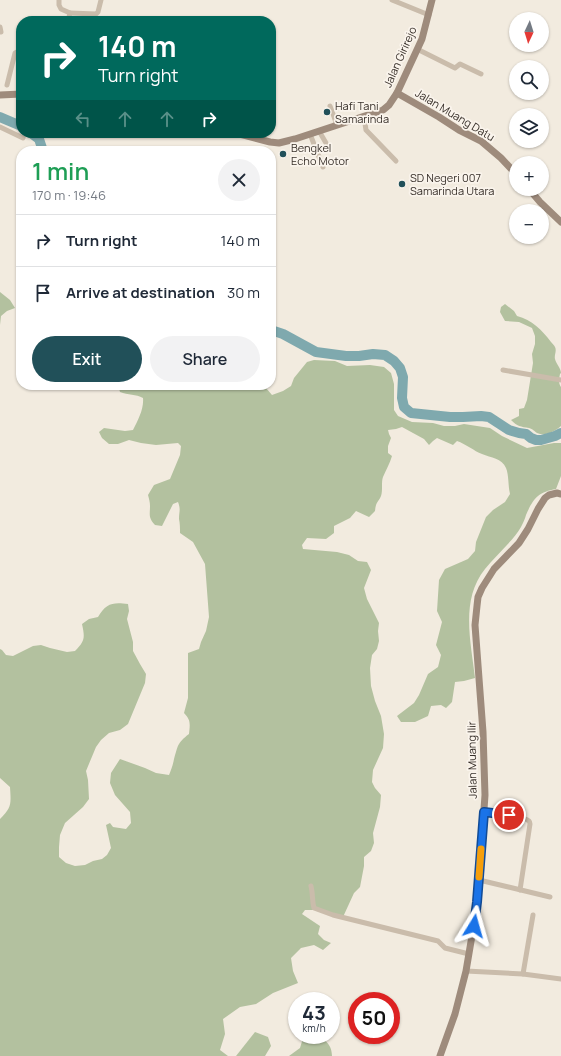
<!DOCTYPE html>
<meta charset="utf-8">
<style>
:root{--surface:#fff;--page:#f2f2f3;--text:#1f2937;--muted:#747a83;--line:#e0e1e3;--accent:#215059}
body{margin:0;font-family:Manrope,sans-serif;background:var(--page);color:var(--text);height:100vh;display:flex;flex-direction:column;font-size:15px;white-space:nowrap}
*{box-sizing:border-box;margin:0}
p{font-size:13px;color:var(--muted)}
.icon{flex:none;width:22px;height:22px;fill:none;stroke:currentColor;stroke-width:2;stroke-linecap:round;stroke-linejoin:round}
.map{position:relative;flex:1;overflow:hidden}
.details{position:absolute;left:16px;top:146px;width:260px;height:244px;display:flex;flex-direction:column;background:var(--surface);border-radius:16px;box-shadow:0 1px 3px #0004}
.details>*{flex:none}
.guide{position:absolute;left:16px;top:16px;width:260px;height:122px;border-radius:16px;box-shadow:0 1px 3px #0004;background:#00695c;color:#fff;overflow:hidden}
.needle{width:26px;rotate:184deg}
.tools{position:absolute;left:509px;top:12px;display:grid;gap:8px}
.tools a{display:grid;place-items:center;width:40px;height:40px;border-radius:50%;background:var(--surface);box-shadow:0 1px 3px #0004;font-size:20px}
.speed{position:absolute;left:288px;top:992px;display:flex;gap:8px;font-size:20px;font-weight:700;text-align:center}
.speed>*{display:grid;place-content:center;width:52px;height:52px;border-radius:50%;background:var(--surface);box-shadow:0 1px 3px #0004;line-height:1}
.speed small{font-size:10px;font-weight:400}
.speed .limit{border:6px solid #d22;background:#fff;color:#111}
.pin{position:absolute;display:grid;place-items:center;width:34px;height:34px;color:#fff;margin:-17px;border:2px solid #fff;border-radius:50%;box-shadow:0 1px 4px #0007}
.me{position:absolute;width:44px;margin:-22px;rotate:8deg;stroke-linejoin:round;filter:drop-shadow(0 0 3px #0008)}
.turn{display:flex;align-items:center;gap:14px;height:84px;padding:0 16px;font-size:18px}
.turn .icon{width:52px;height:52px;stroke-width:2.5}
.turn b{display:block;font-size:28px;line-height:34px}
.lanes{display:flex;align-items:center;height:38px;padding:0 16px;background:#0003;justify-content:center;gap:20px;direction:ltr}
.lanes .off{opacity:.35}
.round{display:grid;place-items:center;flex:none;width:42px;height:42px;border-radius:21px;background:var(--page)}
.head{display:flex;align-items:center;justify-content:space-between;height:68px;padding:0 16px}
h1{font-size:24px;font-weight:600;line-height:30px;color:#1e9e55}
.button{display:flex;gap:8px;margin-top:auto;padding:8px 16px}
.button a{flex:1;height:46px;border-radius:24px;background:var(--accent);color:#fff;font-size:16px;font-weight:600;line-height:46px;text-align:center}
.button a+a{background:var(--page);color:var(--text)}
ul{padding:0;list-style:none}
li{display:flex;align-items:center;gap:12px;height:52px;padding:0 16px;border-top:1px solid var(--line)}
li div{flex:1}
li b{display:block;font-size:15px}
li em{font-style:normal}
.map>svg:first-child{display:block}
.green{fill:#b3c19f}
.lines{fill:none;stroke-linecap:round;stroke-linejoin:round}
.river{stroke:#7fa9ae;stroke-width:10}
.street{stroke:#cabcab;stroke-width:5}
.secondary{stroke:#9e8b7c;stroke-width:7}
.route-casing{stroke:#114b97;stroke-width:10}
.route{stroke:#1a73e8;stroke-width:7}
.slow{stroke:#f59e0b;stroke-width:7}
.poi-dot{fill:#215059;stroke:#faf4ec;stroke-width:1.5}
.labels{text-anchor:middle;stroke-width:3.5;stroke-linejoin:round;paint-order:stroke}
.street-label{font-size:11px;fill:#38302a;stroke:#faf4ec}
.poi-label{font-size:11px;fill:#38302a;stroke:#faf4ec;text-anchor:start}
</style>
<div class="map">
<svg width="561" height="1056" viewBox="0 0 561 1056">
<rect width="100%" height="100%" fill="#f2ebdf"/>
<g class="green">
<polygon points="0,292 10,300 15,308 7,311 1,316 0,325"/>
<path d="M505 304 514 311 517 316C532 320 542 330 551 342 552 343 554 345 555 347 557 351 554 355 555 359 556 364 561 368 561 373L560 374C559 378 558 383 561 387V426C555 431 546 437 537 433 534 431 533 429 529 428 521 427 517 426 511 420L519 416V409L524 408 527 400 533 363 532 354 535 344V336L532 328 519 322 505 321 500 312 501 307Z"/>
<path d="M314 360 335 361 347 366 370 365 384 367 391 373 394 384V410L398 416 412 422 433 423 444 426H455L464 424 490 428 502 436 527 448 554 443H561V476L556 489C538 492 533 499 526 515 525 519 523 523 521 527 513 541 496 555 485 569 460 600 471 642 475 678L464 681 455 682 452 702 446 708 441 705 431 706 428 716 415 722H401L397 716 414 703 419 695 428 674 438 667 441 655 436 645 442 622 437 611 439 580 445 569 468 559 475 551 476 542 486 517 493 510 505 502 510 494C508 486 509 475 506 468 502 458 491 458 482 454 474 451 466 444 457 441L453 445 437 438 433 441 429 445 424 439 402 427 396 429 388 430 389 434 391 438 388 446V453L392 456C390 463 386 470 383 477 381 482 383 490 381 496 378 503 376 501 375 511L369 517 356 511 350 518 334 526V533L326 539 307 538 302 545 303 549 337 552 349 555 358 561 367 562 371 570 364 588 367 599 379 623 378 631 379 641 377 649 372 655 370 668 371 686 375 701 381 716 384 734 383 748 373 770 372 782 375 788 381 795 380 807 373 833 374 843 371 851 364 857V866L360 887 354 893 343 917 318 910H305L302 914 320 926 318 934 324 940 331 943 323 950 314 945 301 948 291 958 293 971 298 983 273 993 256 1004 240 1007 223 1019 225 1034 220 1050 228 1056H0V819C12 807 11 804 10 787L0 778V649L2 650 6 655 13 656 33 646 41 645 50 648 67 652 75 651C85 641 85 638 82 624L89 619 98 617C106 603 113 602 128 604L129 611 127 619 133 642V651L140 664 146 674 145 683 128 724 120 730 109 733 101 740 96 747 86 771 88 780 89 799 83 807 65 823 60 835 59 847V857L66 863 75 866 85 865 93 861 102 859 107 855 111 848 106 825 110 823 113 827 126 829 131 823 130 812 115 795 110 783 111 773 120 759 145 768 156 773 169 775C171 770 173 765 174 759 178 746 177 743 189 734 190 724 191 720 184 713L188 698V653L199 649 201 642 206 631 209 617 205 564 193 542 180 533C180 528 180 524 179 519 179 511 181 510 178 502L173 504 162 526 155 525C148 517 150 515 150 506 150 502 149 499 148 495L154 485 170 479 180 455 181 446 178 443 156 445 141 443 129 440 118 444H109L102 438 99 432 104 428 125 431 133 430C138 420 144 409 143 398 136 394 128 395 120 392L118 385H258L266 388 272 395 283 391 291 386 294 378 307 362Z"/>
<polygon points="255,1032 268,1037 271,1046 265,1056 236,1056"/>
<path d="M304 1035C318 1035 332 1040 332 1056H289L300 1048Z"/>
</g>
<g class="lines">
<g class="river">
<polyline points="0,117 21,126"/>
<polyline points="31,133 39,139 43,151"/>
<polyline points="271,330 283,334 316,352 346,356 359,356 373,354 385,355 394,361 400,368 403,377 402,398 404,407 411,413 450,417 463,417 481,416 489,417 509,430 519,433 526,434 531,438 536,440 541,440 555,436 561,433"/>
</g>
<g class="street">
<polyline points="59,0 59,5 61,9 70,13 68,21"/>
<polyline points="392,0 429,15"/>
<polyline points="70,13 96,14 98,12 101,0"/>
<polyline points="0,27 1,32"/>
<polyline points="417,49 455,68 460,64 481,74"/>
<polyline points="7,85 15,53 19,51 21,52"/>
<polyline points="330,106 337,125"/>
<polyline points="364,117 366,130 396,161"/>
<polyline points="0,127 23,138"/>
<polyline points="319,131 326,143"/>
<polyline points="310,134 323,167"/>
<polyline points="503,370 561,380"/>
<path d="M483 812C492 813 524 816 529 821 530 822 530 823 530 824L520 890"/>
<polyline points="479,880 550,897"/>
<path d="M311 886C313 894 312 901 314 908L333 915 438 941 445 948 469 954"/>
<polyline points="466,971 523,974 561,979"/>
<polyline points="523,974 533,915"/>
</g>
<g class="secondary">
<polyline points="397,93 439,117 459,130 481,141 501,158 516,174"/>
<polyline points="0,95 21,94"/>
<polyline points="236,133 270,142 279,143 295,139 383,110 389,105 397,93 422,39 432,0"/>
<polyline points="529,189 540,202 561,222"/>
<polyline points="440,1056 455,1014 466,971 476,912 479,880 485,795 483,732 475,625 477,606 478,597 482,588 494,569 519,543 528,529 538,509 545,498 549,495 557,493 561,494"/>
</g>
</g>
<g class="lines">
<defs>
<polyline id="route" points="474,926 477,902 484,812 509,815"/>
</defs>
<use href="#route" class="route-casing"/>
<use href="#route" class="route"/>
<polyline class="slow" points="479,877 481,849"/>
</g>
<g class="poi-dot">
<circle cx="327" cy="112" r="4"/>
<circle cx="283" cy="154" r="4"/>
<circle cx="402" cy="184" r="4"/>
</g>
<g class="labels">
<g class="street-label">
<text transform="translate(400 57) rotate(-66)" y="4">Jalan Girirejo</text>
<text transform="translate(455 115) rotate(31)" y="4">Jalan Muang Datu</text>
<text transform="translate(472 760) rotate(-91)" y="4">Jalan Muang Ilir</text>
</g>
<g class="poi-label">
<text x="335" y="110">Hafi Tani<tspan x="335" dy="13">Samarinda</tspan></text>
<text x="291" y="152">Bengkel<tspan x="291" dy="13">Echo Motor</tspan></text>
<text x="410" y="182">SD Negeri 007<tspan x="410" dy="13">Samarinda Utara</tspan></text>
</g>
</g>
</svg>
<div class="tools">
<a><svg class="needle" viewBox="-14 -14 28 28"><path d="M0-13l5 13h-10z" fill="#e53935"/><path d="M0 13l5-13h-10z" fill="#747a83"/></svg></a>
<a><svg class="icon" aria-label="search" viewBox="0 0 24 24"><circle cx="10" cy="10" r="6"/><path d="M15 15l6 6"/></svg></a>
<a><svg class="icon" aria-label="layers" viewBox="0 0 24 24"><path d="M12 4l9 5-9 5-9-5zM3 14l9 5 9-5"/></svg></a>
<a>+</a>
<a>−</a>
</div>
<div class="speed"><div>43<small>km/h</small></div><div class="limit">50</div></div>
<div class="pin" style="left:509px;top:815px;background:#d93025"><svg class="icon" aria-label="arrive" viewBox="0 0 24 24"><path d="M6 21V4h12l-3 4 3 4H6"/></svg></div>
<svg class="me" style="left:474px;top:926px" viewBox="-20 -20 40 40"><path d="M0-17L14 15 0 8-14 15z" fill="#1a73e8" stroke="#fff" stroke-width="4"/></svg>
<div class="guide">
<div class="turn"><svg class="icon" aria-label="right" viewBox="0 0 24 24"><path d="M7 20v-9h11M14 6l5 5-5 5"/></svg><div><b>140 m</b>Turn right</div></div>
<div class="lanes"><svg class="icon off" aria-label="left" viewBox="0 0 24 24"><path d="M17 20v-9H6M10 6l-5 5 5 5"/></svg><svg class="icon off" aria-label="ahead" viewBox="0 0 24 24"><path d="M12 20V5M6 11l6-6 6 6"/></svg><svg class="icon off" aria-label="ahead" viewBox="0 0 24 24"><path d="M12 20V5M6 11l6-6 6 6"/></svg><svg class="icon" aria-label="right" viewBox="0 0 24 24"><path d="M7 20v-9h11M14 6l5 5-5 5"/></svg></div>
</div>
<section class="details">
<div class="head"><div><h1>1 min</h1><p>170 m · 19:46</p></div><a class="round"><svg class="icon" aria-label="close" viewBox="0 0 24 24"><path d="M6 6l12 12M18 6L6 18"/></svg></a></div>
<ul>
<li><svg class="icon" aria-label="right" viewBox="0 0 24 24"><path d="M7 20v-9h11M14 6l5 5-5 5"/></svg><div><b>Turn right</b></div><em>140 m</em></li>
<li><svg class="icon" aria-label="arrive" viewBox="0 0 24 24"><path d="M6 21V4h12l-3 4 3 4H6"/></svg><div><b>Arrive at destination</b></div><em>30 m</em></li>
</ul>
<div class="button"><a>Exit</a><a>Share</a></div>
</section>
</div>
